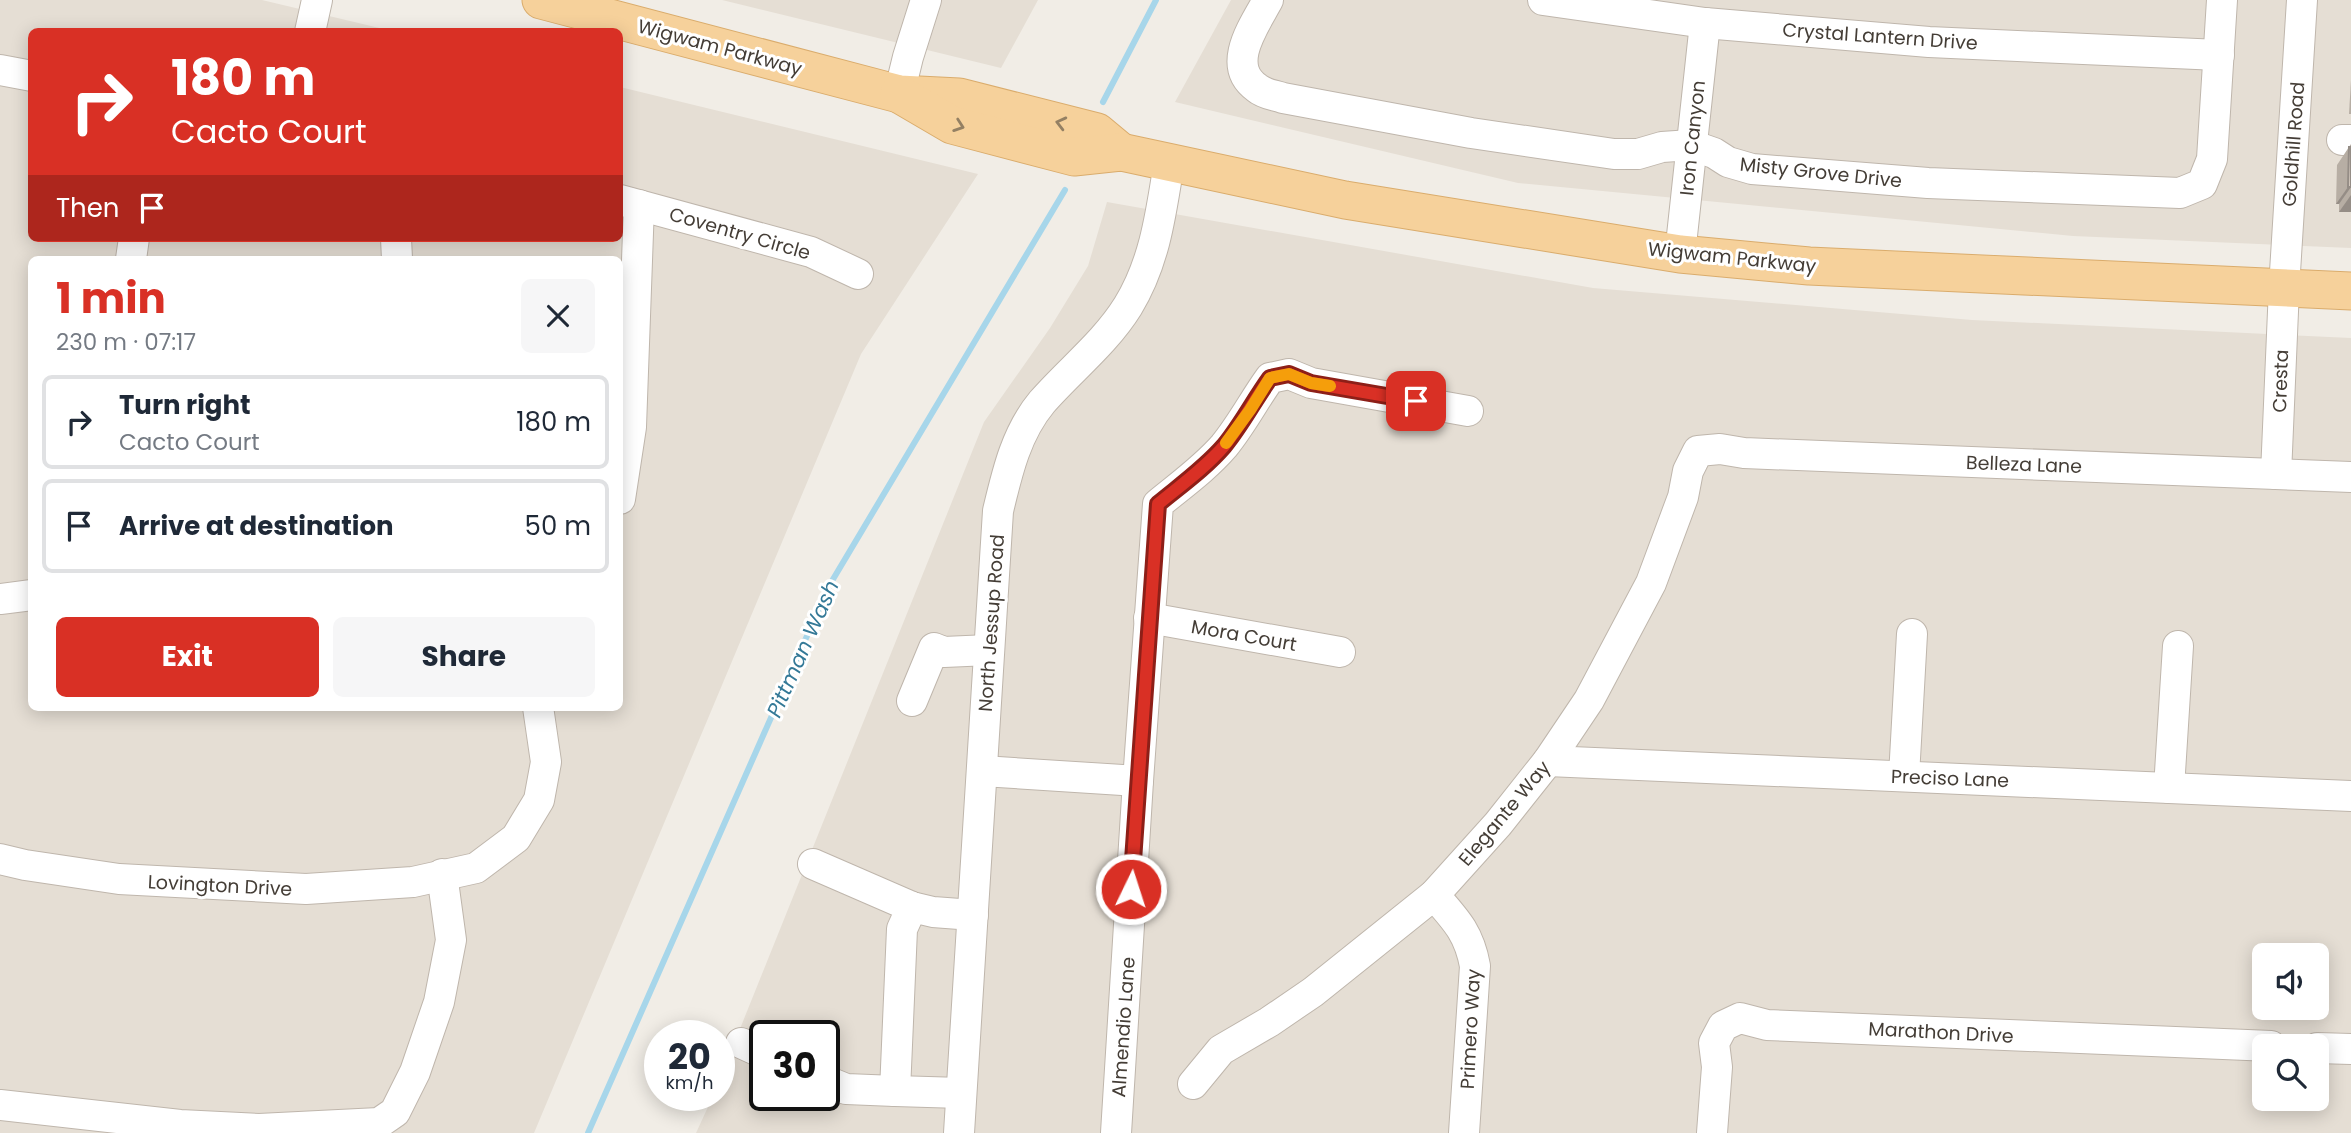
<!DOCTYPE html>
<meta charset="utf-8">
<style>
:root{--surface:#fff;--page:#f6f6f7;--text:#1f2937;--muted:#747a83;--line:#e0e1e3;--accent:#d93025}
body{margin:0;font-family:Poppins,sans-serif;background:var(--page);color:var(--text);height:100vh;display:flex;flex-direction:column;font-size:26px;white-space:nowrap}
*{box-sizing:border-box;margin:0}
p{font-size:23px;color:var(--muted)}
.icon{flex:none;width:38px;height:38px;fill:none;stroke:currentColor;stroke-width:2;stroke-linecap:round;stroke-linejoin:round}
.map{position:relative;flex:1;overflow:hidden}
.drawer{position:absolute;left:28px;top:256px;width:595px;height:455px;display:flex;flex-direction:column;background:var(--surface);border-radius:10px;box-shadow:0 4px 18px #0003}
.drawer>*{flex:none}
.banner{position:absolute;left:28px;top:28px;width:595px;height:214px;border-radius:10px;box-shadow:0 4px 18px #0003;background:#d93025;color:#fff;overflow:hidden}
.fabs{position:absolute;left:2252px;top:943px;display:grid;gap:14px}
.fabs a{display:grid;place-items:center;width:77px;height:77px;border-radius:10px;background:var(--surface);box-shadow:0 4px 18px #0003;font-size:35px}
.speed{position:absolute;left:644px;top:1020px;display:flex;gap:14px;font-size:35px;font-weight:700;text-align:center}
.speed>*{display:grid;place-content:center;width:91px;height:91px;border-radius:50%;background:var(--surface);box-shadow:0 4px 18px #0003;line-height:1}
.speed small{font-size:18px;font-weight:400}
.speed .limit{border:4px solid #111;border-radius:10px;background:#fff;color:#111}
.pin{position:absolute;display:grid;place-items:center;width:60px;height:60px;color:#fff;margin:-30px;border-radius:14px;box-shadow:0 4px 10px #0006}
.me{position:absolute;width:77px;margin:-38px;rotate:4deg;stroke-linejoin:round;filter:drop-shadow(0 0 5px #0008)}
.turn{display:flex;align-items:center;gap:24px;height:147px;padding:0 28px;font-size:32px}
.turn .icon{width:91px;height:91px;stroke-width:2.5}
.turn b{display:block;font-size:49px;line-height:60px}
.then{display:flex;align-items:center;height:66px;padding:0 28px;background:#0003;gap:14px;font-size:26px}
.round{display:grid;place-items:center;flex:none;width:74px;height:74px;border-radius:10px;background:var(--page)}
.headline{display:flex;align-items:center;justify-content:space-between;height:119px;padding:0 28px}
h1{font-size:42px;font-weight:700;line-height:52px;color:var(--accent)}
.primary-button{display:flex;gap:14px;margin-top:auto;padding:14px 28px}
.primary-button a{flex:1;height:80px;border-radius:10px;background:var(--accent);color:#fff;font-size:28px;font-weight:700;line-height:80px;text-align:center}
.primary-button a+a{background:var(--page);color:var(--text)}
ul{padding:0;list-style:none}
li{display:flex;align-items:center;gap:21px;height:94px;margin:0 14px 10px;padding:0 14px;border:4px solid var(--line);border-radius:10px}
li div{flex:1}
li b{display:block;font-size:26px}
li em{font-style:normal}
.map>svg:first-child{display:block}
.residential{fill:#e5ded4;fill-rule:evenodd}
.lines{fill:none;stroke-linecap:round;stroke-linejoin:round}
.stream{stroke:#a7d6ea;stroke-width:6}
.minor-casing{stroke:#bfb6ac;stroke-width:32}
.major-casing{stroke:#daac6c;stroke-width:39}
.minor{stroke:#fff;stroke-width:30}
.major{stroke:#f6d19b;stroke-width:37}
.wall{fill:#b7aea4}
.shaded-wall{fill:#958d86}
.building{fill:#d5cabf;stroke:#958d86;stroke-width:2}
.oneway{stroke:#948063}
.route-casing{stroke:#8d1f18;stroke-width:18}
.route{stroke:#d93025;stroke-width:12}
.slow{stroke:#f59e0b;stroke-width:12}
.labels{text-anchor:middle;stroke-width:6;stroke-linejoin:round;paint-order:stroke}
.street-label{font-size:19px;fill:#443d36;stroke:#fff}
.water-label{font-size:21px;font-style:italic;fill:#347997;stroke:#fff}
</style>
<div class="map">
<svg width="2351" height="1133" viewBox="0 0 2351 1133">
<rect width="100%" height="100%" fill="#f1ede6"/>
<g class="residential">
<path d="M0 0H262L392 31 32 32V238H620V87L978 174 861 354 534 1133H0ZM32 259H620V707H32Z"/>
<polygon points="722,0 1038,0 1001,68"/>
<polygon points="1231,0 2351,0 2351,248 2073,236 1518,183 1175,102"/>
<path d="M1107 202 1593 288 1972 320 2351 338V1133H696L713 1096H719V1081L984 422 1050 328 1088 266ZM2264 956H2317V1008H2264ZM765 1036H824V1096H765ZM2264 1046H2317V1099H2264Z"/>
</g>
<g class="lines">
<g class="stream">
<polyline points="1103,102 1156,0"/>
<polyline points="588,1133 829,586 1065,190"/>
</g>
<defs>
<g id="minor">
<path d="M1268 0C1254 26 1225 65 1257 88 1264 94 1274 95 1283 98L1471 133 1614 154H1638L1662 147 1691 145 1714 153 1728 162 1752 169 1928 183 2180 193 2202 184 2212 159 2222 0"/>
<polyline points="1543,0 1705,23 1929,42 2219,55"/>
<polyline points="310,32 317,0"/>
<polyline points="0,70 32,76"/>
<polyline points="899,94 908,57 926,0"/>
<polyline points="2342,140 2351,140"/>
<polyline points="620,200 811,252 858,274"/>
<polyline points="396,238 397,259"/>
<polyline points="1680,254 1705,23"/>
<polyline points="131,259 134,238"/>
<polyline points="2276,474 2284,288 2302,0"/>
<polyline points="620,499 631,427 639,205"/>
<polyline points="0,599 32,595"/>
<polyline points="1149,618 1340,652"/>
<polyline points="912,701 934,648 944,652 989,650"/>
<polyline points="1548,761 2351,796"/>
<polyline points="982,771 1138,781"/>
<polyline points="1904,776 1912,634"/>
<polyline points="2169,788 2178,646"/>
<polyline points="0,859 25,865 119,879 306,889 413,882 476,868 516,838 539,800 546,762 538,707"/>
<polyline points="813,864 912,907 933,912 973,915"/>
<path d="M1434 895C1456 920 1469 933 1475 966L1464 1133"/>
<polyline points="912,907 902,929 895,1091 961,1093"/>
<polyline points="741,1043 765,1054"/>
<polyline points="2317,1048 2351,1049"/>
<polyline points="824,1080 846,1089 895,1091"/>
<polyline points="1193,1084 1221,1050 1269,1022 1313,992 1434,895 1498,824 1548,761 1589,700 1651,583 1683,497 1688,471 1698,451 1720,449 1744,453 2351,477"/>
<polyline points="0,1105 180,1125 259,1129 379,1123 395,1112 415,1072 439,1002 451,940 442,874"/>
<path d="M959 1133 998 511C1007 473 1016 433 1042 402 1070 370 1105 343 1128 306 1155 262 1161 213 1169 163"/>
<path d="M1116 1133 1138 781 1158 504C1181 485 1205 468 1224 446 1242 424 1254 400 1270 378L1289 374 1311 383 1468 411"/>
<polyline points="1712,1133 1717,1067 1714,1043 1723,1026 1740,1018 1767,1025 2271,1046"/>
</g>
<g id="major">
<polyline points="541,0 899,94 959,97 1097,132 1121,152"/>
<polyline points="899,94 952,125 1074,157 1121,152 1345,200 1680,254 1809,266 2351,291"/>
</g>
</defs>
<use href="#minor" class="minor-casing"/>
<use href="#major" class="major-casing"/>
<use href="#minor" class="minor"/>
<use href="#major" class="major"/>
</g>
<g class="wall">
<polygon points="2351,80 2351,114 2349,114"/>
<polygon points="2351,144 2351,212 2339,212 2339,204 2336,204 2337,165"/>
</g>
<g class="shaded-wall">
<polygon points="2348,187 2351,187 2339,204 2336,204"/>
<polygon points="2351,195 2351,212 2339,212"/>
</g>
<polygon class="building" points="2349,147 2351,147 2351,187 2348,187"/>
<defs><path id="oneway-chevron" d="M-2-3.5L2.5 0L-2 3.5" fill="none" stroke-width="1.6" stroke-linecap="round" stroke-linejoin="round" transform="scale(1.75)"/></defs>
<g class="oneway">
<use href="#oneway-chevron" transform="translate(1061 123) rotate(-166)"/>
<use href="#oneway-chevron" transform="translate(959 126) rotate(19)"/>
</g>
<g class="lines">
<defs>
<path id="route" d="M1131 889 1158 504C1181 485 1205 468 1224 446 1242 424 1254 400 1270 378L1289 374 1311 383 1416 401"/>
</defs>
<use href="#route" class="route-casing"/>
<use href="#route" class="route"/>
<polyline class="slow" points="1226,443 1250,410 1270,378 1289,374 1311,383 1330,386"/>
</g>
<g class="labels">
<g class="street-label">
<text transform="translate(1880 36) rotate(4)" y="7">Crystal Lantern Drive</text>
<text transform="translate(720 47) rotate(15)" y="7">Wigwam Parkway</text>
<text transform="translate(1692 138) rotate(-84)" y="7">Iron Canyon</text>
<text transform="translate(2293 144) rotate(-86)" y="7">Goldhill Road</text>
<text transform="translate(1821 172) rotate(6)" y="7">Misty Grove Drive</text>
<text transform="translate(740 233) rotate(16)" y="7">Coventry Circle</text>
<text transform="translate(1732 257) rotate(6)" y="7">Wigwam Parkway</text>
<text transform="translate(2280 381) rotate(-88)" y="7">Cresta</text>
<text transform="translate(2024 464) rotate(2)" y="7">Belleza Lane</text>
<text transform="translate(991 623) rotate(-86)" y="7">North Jessup Road</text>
<text transform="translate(1244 635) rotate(10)" y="7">Mora Court</text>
<text transform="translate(1950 778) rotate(2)" y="7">Preciso Lane</text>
<text transform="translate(1504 813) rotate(-50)" y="7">Elegante Way</text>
<text transform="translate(220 885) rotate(3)" y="7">Lovington Drive</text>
<text transform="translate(1123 1027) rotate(-86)" y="7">Almendio Lane</text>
<text transform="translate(1470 1029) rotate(-87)" y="7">Primero Way</text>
<text transform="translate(1941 1032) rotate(3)" y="7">Marathon Drive</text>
</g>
<g class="water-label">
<text transform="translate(803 649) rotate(-66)" y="7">Pittman Wash</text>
</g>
</g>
</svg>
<div class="fabs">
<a><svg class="icon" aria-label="sound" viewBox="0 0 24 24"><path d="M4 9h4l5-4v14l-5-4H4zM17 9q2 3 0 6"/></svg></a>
<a><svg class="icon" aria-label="search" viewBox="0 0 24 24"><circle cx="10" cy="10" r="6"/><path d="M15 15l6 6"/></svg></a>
</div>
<div class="speed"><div>20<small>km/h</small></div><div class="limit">30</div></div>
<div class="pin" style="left:1416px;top:401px;background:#d93025"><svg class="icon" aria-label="arrive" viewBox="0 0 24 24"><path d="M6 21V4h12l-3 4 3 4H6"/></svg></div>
<svg class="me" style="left:1131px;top:889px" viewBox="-20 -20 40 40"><circle r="17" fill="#d93025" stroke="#fff" stroke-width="3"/><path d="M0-11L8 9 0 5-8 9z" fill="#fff"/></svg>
<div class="banner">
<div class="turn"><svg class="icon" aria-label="right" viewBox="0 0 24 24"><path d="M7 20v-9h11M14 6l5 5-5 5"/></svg><div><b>180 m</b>Cacto Court</div></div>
<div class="then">Then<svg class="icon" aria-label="arrive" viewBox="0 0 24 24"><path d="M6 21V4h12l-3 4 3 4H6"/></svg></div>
</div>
<section class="drawer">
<div class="headline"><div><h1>1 min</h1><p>230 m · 07:17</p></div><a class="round"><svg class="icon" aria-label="close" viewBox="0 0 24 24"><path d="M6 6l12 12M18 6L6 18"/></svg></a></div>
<ul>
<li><svg class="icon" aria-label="right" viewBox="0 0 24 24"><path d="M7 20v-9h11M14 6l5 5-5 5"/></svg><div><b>Turn right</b><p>Cacto Court</p></div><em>180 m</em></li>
<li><svg class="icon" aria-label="arrive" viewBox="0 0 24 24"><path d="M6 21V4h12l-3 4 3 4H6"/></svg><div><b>Arrive at destination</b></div><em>50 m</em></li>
</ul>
<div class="primary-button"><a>Exit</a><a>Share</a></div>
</section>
</div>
